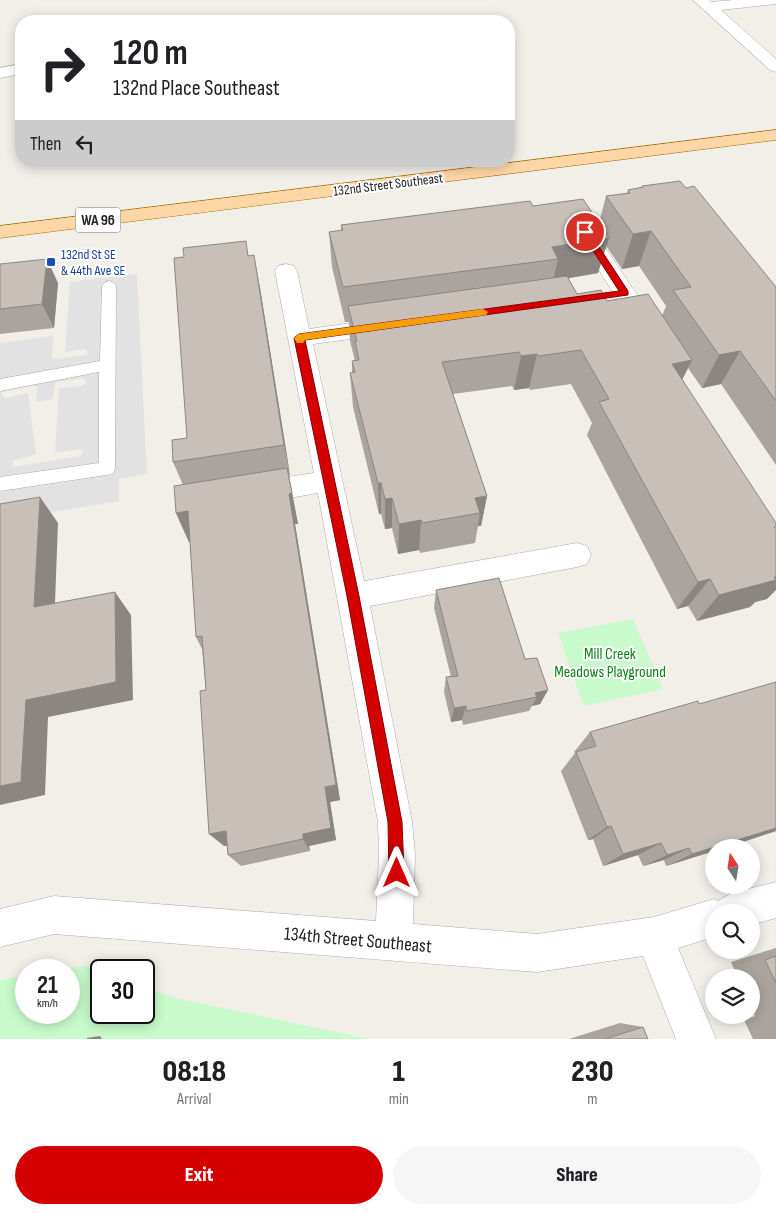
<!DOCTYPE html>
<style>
:root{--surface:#fff;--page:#f6f6f6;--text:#202124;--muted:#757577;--accent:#d40000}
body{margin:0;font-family:"Sofia Sans Condensed",sans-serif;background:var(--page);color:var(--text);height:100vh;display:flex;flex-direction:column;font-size:19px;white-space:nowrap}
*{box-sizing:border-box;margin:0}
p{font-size:16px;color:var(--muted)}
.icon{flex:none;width:28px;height:28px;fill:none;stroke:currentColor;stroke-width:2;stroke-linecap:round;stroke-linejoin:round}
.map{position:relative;height:1039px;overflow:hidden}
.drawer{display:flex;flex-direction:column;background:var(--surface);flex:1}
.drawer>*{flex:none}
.banner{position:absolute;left:15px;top:15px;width:500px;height:152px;border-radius:20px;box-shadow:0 2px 12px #0003;background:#fff;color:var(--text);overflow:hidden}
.needle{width:32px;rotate:348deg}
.tools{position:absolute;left:705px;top:839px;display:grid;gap:10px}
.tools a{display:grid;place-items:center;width:55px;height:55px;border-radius:50%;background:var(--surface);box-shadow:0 2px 12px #0003;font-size:25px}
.speed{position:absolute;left:15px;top:959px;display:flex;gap:10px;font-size:25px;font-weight:700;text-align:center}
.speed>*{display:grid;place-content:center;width:65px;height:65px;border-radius:50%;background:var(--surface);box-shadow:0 2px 12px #0003;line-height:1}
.speed small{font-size:12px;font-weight:400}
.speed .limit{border:2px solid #111;border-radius:8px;background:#fff;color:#111}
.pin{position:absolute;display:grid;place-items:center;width:42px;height:42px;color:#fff;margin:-21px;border:2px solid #fff;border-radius:50%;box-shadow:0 1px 5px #0007}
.me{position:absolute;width:55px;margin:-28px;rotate:0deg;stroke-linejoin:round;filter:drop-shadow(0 0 4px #0008)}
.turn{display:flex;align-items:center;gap:18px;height:105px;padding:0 15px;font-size:22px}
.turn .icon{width:65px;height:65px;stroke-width:2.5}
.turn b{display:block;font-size:35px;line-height:42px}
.then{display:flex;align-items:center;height:48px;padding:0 15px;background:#0003;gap:10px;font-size:19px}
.eta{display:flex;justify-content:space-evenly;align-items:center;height:85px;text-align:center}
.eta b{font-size:30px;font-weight:800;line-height:35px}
.primary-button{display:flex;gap:10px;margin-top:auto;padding:10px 15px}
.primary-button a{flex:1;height:58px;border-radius:30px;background:var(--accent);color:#fff;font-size:20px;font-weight:800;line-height:58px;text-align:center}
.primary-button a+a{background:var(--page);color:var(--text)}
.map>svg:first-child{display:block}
.park{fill:#c8facc}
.parking{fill:#e2e2e2;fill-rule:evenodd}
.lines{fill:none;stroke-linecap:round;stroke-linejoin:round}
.lane-casing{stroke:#a9a9a9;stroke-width:1}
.street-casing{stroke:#a9a9a9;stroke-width:1}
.primary-casing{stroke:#a06b00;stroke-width:1}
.lane{fill:#fff;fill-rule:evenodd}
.street{fill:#fff;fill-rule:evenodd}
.primary{fill:#fcd6a4;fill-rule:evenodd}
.wall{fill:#aba49e;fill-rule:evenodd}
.shaded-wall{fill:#8b8681}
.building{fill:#c7bfb8;stroke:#8b8681}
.route{fill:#d40000;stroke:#8a0000}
.slow{fill:#f59e0b}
.transit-dot{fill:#1a4fb4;stroke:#fff;stroke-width:2}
.labels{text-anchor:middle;stroke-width:4;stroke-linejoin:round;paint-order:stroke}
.far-street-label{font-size:14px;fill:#222;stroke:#fff}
.far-transit-label{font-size:14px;fill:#164399;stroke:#fff;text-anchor:start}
.shield{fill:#fff;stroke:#646464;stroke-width:1}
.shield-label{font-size:15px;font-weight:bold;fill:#222}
.park-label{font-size:16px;fill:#0c8416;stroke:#fff}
.near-street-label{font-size:19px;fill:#222;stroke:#fff}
</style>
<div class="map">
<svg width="776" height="1039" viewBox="0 0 776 1039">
<rect width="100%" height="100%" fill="#f2efe9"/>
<g class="park">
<polygon points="633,619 663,689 584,706 558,633"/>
<polygon points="85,966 101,972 101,1012 144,1012 144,987 175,998 370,1039 0,1039 0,980 26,975 26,1012 69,1012 69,970 61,970"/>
</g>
<path class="parking" d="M137 274 147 474 119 479V501L0 521V343L53 336 52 358 57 359 86 355 88 352 85 349 65 352 70 282ZM83 378 87 382 82 386 59 388 55 453 80 449 83 452 82 454 80 456 12 467 13 461 36 454 28 393 6 398 2 396V392L34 386 37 387 36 402 53 399 55 383Z"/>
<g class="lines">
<defs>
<polygon id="lane" points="109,281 114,283 116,286 115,469 113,474 0,491 0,477 99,463 99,372 0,391 0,379 100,361 102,286 104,283"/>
<g id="street">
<polygon points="693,0 709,0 711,2 734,0 776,0 776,4 721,10 776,59 776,72 770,70"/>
<polygon points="21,64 21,74 0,78 0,68"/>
<polygon points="585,226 592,228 656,323 659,329 656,335 648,337 640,335 575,232 578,228"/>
<polygon points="286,264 294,266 297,271 309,329 387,318 395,320 398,326 395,332 387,334 313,344 364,581 577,543 587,546 591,555 587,564 577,567 370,606 412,822 415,855 413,924 537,934 654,917 714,899 718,901 732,893 776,882 776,918 751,925 751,912 714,912 714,937 678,948 716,1039 676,1039 643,956 537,972 54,934 0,947 0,909 54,896 376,921 379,855 378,822 318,493 254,504 245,501 241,493 245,485 254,482 314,473 275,271 278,266"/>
</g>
<polygon id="primary" points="776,130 776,140 0,238 0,226"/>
</defs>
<use href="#lane" class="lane-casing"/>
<use href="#street" class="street-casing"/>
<use href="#primary" class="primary-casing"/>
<use href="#lane" class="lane"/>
<use href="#street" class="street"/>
<use href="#primary" class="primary"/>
</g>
<g class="wall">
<path d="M642 186 686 188 776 287V465L721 384 702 388 688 368 682 380 775 529 767 599 755 602 750 607 697 621 688 606 677 609 587 435 592 423 571 384 530 390 529 388 514 390 512 386 453 394 487 496 481 526H478L475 543 420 553 419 550 398 554 392 528 385 529 381 514H379L353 407 350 373H352V361H355L350 341 349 322H345L332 267 329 232 341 230V225L533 206 599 223 606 196 627 193 628 190 642 188ZM606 246 622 269 639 266 666 306 662 316 577 294 568 278 598 273Z"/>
<polygon points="248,256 260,288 290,475 289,475 298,524 295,524 340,800 330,802 336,840 309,846 310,851 241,866 228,855 227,846 224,846 206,690 202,649 196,637 190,542 189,542 176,513 183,485 173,462 187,438"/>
<polygon points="0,264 58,283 54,328 0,334"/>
<polygon points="436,590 525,659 548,690 540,704 532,706 529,711 463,725 462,720 451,722 444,692 446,677 451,677 434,608"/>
<polygon points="590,732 776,831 724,848 714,848 714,851 666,866 664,860 643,866 638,855 603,866 593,839 588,840 561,771 575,753 574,752"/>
<polygon points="776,948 776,1039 753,1039 744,1020 755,1016 751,1008 751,978 738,978 731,962"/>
<polygon points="620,1023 643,1027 648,1039 569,1039"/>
</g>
<g class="shaded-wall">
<polygon points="651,231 639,266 622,269 633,234"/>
<polygon points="609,238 598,273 553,281 558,259 552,247"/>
<polygon points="254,255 260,288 290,475 284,445"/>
<polygon points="47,259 58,283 54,328 42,304"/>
<polygon points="740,351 721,384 702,388 719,355"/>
<polygon points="537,354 529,388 514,390 521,356"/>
<polygon points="692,360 675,394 672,364"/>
<polygon points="287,468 298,524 295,524 340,800 330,802 336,840 309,846 310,851 303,839 303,834 325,787 289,494"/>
<polygon points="378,483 381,483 381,514 379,514"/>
<polygon points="487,496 481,526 478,526 480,513 475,498"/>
<polygon points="40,497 58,523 54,629 34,607"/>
<polygon points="392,498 392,528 385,529 385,499"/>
<polygon points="188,511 200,540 189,542 176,513"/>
<polygon points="421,520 419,550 398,554 399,524"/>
<polygon points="776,577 776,590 767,599 755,602 750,607 697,621 719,595"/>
<polygon points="710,579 688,606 677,609 698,582"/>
<polygon points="115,592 131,615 133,700 48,717 45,795 0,805 0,786 26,700"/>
<polygon points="548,690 540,704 532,706 537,697 535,693"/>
<polygon points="466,706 462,720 451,722 454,708"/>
<polygon points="611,826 593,839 588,840 607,827"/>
<polygon points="776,828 776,831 724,848 714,848 714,851 666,866 692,854"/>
<polygon points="226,831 239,843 224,846 209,834"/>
<polygon points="661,843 638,855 603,866 623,854"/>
<polygon points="689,848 664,860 643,866 667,855"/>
<polygon points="100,1036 102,1039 87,1039 87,1038"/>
</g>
<g class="building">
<polygon points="680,181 686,188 694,186 776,287 776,401 740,351 719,355 673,290 691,287 651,231 633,234 606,196 630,193 628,190 643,187 642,186"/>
<polygon points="583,199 609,238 552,247 558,259 343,287 329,232 343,230 341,225 530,201 533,206"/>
<polygon points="246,241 248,256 254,255 284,445 173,462 172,440 187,438 174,258 184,257 183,248"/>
<polygon points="47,259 42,304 0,309 0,264"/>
<polygon points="567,276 577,294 601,290 607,301 648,294 692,360 672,364 776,523 776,527 774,527 776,530 776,577 774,577 776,580 719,595 710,579 698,582 599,402 609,399 581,350 538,356 537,354 521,356 519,352 442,362 487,496 475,498 480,513 422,523 421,520 399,524 392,498 385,499 381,483 378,483 350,373 355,372 352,361 359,360 355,341 357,341 348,306"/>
<polygon points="287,468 292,493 289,494 336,785 325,787 331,828 303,834 303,839 228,855 226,831 209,834 200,691 206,690 202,636 196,637 188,511 176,513 174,486"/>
<polygon points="40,497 34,607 115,592 116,682 26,700 21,782 0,786 0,504"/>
<polygon points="499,578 525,659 537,658 548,690 535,693 537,697 467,711 466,706 454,708 446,677 458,676 436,590"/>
<polygon points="776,682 776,828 692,854 689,848 667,855 661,843 623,854 611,826 607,827 576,752 596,746 590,732 698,701 699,704"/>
<polygon points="776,956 776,983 765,960"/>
<polygon points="643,1027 648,1039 605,1039"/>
</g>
<polygon class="route" points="585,229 588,230 628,291 628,295 305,340 359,596 402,822 404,873 402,878 397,880 391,878 389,873 388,822 347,596 294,338 299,334 619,291 581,232"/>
<polygon class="slow" points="483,309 488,312 486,315 305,340 303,343 297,343 294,338 299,334"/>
<rect class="transit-dot" x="46" y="257" width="10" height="10" rx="2.5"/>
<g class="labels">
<g class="far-street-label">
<text transform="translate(388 184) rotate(-7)" y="5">132nd Street Southeast</text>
</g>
<g class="far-transit-label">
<text x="61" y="259">132nd St SE<tspan x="61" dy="16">&amp; 44th Ave SE</tspan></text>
</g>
<rect class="shield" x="75.5" y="207.5" width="45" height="25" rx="4"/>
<g class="shield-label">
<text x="98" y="225">WA 96</text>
</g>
<g class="park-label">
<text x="610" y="659">Mill Creek<tspan x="610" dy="18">Meadows Playground</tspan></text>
</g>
<g class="near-street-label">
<text transform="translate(358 939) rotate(5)" y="7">134th Street Southeast</text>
</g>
</g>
</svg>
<div class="tools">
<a><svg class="needle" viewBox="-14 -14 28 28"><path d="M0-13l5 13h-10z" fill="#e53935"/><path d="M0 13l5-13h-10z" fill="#757577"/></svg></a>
<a><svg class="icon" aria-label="search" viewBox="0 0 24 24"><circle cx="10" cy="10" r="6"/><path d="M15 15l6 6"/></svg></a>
<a><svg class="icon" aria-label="layers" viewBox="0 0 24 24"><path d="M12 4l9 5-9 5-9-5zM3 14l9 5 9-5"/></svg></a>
</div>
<div class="speed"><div>21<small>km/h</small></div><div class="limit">30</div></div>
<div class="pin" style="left:585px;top:232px;background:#d93025"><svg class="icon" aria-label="arrive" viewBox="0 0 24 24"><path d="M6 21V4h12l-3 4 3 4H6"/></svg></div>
<svg class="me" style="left:397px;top:873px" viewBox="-20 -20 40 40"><path d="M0-17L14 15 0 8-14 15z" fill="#d40000" stroke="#fff" stroke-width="4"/></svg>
<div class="banner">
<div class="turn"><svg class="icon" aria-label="right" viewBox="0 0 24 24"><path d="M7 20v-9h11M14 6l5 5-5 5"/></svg><div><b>120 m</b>132nd Place Southeast</div></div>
<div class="then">Then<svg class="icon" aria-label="left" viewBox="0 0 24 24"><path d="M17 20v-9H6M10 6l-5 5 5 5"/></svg></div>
</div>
</div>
<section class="drawer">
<div class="eta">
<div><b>08:18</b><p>Arrival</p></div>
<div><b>1</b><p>min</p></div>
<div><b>230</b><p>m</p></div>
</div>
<div class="primary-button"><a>Exit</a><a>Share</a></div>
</section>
